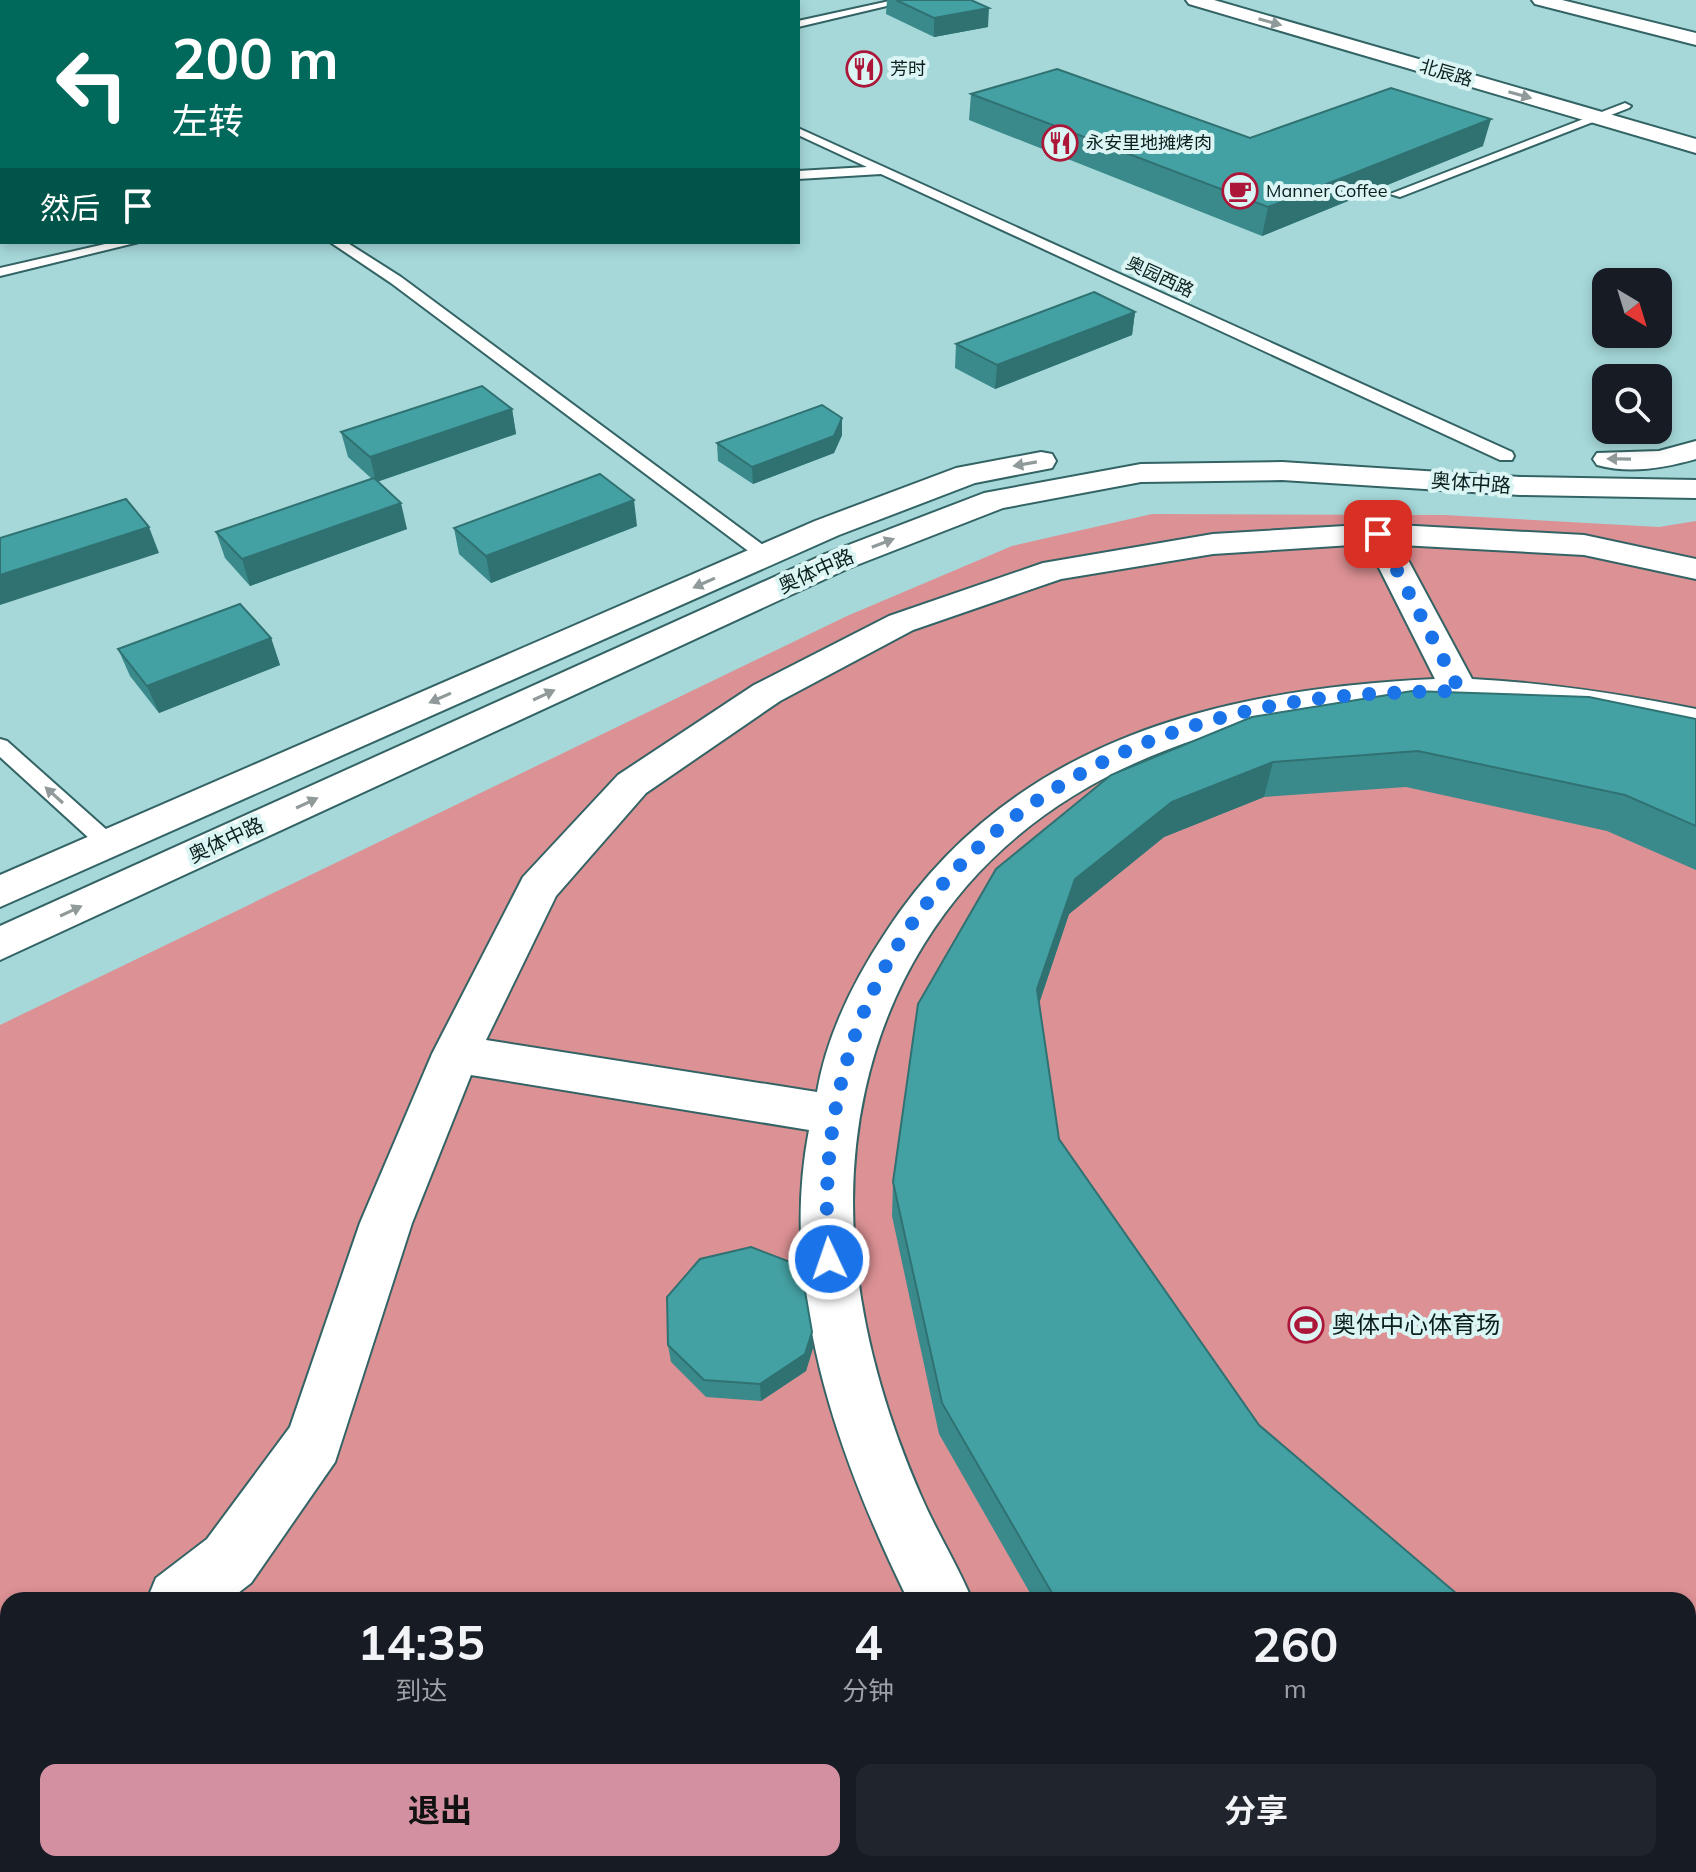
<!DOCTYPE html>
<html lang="zh">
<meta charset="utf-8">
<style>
:root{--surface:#171b24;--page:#20242c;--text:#f1f3f6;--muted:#9ea1a6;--accent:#d290a1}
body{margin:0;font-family:Mulish,"Noto Sans SC",sans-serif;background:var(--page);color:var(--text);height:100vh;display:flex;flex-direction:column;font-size:30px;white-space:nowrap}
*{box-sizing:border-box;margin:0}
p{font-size:26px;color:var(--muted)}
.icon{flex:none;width:44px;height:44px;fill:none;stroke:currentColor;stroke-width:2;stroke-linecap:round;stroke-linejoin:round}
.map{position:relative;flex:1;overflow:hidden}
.details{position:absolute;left:0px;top:1592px;width:1696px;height:280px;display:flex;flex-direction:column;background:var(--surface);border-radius:24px 24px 0 0;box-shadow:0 4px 12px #0003}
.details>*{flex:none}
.hud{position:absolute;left:0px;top:0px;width:800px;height:244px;box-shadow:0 4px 12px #0003;background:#00695c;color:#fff;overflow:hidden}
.needle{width:52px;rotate:142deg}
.tools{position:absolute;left:1592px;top:268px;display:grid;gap:16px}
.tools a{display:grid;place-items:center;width:80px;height:80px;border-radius:16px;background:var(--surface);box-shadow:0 4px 12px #0003;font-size:40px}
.pin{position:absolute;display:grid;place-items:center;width:68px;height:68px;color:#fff;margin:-34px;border-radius:16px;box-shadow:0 4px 12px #0006}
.me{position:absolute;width:88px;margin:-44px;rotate:357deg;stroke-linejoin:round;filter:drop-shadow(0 0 6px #0008)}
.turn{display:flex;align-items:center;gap:28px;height:168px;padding:0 40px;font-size:36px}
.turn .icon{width:104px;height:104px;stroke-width:2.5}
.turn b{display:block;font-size:56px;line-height:68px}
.then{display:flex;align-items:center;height:76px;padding:0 40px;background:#0003;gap:16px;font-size:30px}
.eta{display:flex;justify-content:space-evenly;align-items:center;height:136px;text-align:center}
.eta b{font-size:48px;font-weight:700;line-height:56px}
.action{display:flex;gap:16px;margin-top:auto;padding:16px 40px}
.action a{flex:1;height:92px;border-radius:16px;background:var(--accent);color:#111;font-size:32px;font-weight:700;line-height:92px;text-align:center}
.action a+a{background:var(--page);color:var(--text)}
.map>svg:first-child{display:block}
.green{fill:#dc9194;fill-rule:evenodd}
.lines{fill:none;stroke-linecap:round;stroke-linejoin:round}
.lane-casing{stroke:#336364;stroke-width:4}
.street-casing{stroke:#336364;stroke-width:4}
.secondary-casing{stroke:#336364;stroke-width:4}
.primary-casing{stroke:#336364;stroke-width:48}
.lane{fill:#fff;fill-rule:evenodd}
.street{fill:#fff;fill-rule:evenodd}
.secondary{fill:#fff;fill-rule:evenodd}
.primary{stroke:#fff;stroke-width:44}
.wall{fill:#3a8a8c}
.shaded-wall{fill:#307172}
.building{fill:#44a1a3;stroke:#307172;stroke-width:2}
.oneway{fill:#919a9a}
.route{stroke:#1a73e8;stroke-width:14;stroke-dasharray:0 25.2}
.labels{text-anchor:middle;stroke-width:8;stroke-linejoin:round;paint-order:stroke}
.far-poi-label{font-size:18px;fill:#0b1f1f;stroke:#dbf4f4;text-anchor:start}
.far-street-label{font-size:18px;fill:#0b1f1f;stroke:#dbf4f4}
.street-label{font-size:20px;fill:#0b1f1f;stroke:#dbf4f4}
.near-poi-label{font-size:24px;fill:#0b1f1f;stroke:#dbf4f4;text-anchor:start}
</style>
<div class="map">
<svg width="1696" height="1872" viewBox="0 0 1696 1872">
<rect width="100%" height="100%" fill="#a6d8d9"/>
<path class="green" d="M1152 514 1444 515 1659 527 1696 521V1872H0V1025L847 616 1012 546ZM8 1600H1688V1864H8Z"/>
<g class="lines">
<defs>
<g id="lane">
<polygon points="505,0 518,0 520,2 507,2"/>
<polygon points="894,0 912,0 798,27 798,21"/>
<polygon points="1625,103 1631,106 1629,108 1400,197 1390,194"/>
<polygon points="798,128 1512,452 1514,456 1512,460 1500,460 881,174 798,179 798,171 867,167 798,135"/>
<polygon points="114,242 139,242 0,276 0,268"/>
<polygon points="330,242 346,242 401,277 771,551 774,555 771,559 759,559 391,283"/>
<polygon points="0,739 7,741 117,839 120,844 117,849 101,849 0,757"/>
</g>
<g id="street">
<rect x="0" y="155" width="2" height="14"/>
<path d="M1378 524 1584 535 1696 559V579L1584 555 1400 545 1472 679C1548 683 1621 694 1696 709V733C1640 721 1584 709 1528 704 1306 687 1049 741 924 944 868 1034 846 1142 855 1249 862 1334 887 1418 921 1496 936 1531 957 1564 972 1600H908C838 1457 778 1291 809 1130L471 1075 412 1223 335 1462 251 1583 229 1600H147L156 1578 207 1539 290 1427 360 1223 432 1054 523 877 618 775 754 685 889 616 1043 563 1213 534ZM1367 544 1435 679C1219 689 1011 740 886 932 854 980 827 1034 817 1092L486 1040 556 896 646 793 780 701 913 630 1061 579 1213 554Z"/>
<polygon points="8,1692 8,1761 0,1764 0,1695"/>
<polygon points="1105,1864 1179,1864 1182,1872 1108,1872"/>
</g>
<g id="secondary">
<polygon points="1186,0 1214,0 1696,139 1696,153 1189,4"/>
<polygon points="1532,0 1562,0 1696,33 1696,45 1535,4"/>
<rect x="0" y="8" width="2" height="10"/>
<path d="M1696 441V459C1664 468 1630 474 1597 465L1593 459 1597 453 1659 451Z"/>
<polygon points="1041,452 1052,454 1056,461 1052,468 975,483 839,535 0,907 0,875 815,521 956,468"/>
<polygon points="1282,462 1520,477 1696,480 1696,498 1520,495 1282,480 1141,482 1003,508 849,568 0,960 0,926 825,554 984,493 1141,464"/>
</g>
<polyline id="primary" points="22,2 34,0"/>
</defs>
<use href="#lane" class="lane-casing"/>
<use href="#street" class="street-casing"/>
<use href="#secondary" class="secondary-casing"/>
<use href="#primary" class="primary-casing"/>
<use href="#lane" class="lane"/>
<use href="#street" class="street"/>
<use href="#secondary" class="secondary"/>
<use href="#primary" class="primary"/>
</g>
<g class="wall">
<polygon points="887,0 971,0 988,27 934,37 886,14"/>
<polygon points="971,94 1250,138 1483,146 1262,236 969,120"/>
<polygon points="1135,312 1132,335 995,389 955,368 956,344"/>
<polygon points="512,409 516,434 377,482 407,529 250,586 225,558 216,532 372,479 348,457 341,432"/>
<polygon points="842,435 834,453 753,484 718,461 717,443"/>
<polygon points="637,526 491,583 459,554 454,528"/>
<polygon points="271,638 280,665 159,713 130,676 118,649"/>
<polygon points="1696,719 1696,870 1607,831 1406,787 1264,797 1164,837 1069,914 1039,1004 1059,1139 1259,1425 1464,1600 1034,1600 939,1434 892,1216 893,1182 1111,775"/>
<polygon points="668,1345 813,1348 806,1371 761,1401 706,1397 671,1362"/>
<polygon points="1264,1864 1688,1864 1696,1872 1272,1872"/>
</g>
<g class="shaded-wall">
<polygon points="989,8 988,27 934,37 934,18"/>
<polygon points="1491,119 1483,146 1262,236 1268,207"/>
<polygon points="1135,312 1132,335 995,389 997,365"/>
<polygon points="512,409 516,434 376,482 370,457"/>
<polygon points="842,418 842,435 834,453 753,484 752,467"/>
<polygon points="634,500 637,526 491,583 486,556"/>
<polygon points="401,503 407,529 250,586 242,559"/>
<polygon points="149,527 159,553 0,605 0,575"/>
<polygon points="271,638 280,665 159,713 147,686"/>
<polygon points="1273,762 1264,797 1164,837 1069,914 1032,1024 1037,989 1075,879 1172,802"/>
<polygon points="812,1332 813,1348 806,1371 761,1401 760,1384"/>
</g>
<g class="building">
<polygon points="896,0 971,0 989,8 934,18"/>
<polygon points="1057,69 1250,138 1391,88 1491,119 1268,207 971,94"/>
<polygon points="1094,292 1135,312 997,365 956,344"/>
<polygon points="482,386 512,409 370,457 341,432"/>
<polygon points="822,405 842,418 834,436 752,467 717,443"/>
<polygon points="600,474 634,500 486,556 454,528"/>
<polygon points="374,478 401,503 242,559 216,532"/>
<polygon points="126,499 149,527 0,575 0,538"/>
<polygon points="240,604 271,638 147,686 118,649"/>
<polygon points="1412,691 1589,697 1696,719 1696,826 1625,795 1418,751 1273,762 1172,802 1075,879 1037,989 1059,1139 1259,1425 1464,1600 1056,1600 942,1403 893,1182 918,1004 996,869 1111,775 1252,717"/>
<polygon points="751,1247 798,1265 802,1274 812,1332 805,1354 760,1384 704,1380 668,1345 667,1297 700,1259"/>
<polygon points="1688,1758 1696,1763 1696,1872 1310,1872 1302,1864 1688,1864"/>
</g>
<defs><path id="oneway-solid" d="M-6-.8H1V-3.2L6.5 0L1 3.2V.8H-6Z" transform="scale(2)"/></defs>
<g class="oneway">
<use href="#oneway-solid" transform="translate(1270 22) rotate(16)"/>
<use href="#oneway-solid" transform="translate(1520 95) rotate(16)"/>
<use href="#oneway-solid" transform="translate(1619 459) rotate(-179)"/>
<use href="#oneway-solid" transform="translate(1025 464) rotate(170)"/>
<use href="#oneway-solid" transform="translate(883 543) rotate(-21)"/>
<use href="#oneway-solid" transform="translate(704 583) rotate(156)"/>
<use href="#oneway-solid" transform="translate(544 695) rotate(-25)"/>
<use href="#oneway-solid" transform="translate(440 698) rotate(156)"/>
<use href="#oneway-solid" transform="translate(54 795) rotate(-138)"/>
<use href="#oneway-solid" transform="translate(307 803) rotate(-25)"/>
<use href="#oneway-solid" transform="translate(71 911) rotate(-25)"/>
</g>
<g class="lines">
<path class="route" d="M829 1259C805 970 984 765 1262 708 1327 694 1394 692 1460 691L1378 534"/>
</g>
<defs>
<symbol id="restaurant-ring" viewBox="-11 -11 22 22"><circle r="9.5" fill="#dbf4f4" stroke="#ac1739" stroke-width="1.5"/><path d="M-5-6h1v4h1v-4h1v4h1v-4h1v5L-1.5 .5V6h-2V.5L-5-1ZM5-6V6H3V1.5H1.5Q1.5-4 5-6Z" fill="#ac1739"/></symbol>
<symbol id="cafe-ring" viewBox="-11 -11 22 22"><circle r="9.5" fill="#dbf4f4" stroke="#ac1739" stroke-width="1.5"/><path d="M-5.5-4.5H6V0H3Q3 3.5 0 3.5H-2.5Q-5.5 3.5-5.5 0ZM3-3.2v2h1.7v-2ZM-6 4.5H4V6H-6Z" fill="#ac1739"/></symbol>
<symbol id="stadium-ring" viewBox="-11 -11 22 22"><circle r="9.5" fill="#dbf4f4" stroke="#ac1739" stroke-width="1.5"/><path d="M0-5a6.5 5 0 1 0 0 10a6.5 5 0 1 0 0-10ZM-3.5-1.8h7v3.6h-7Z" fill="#ac1739"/></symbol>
</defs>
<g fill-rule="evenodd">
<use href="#restaurant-ring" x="844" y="49" width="40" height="40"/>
<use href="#restaurant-ring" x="1040" y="123" width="40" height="40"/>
<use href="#cafe-ring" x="1220" y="171" width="40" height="40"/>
<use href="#stadium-ring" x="1286" y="1305" width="40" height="40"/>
</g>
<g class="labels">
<g class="far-poi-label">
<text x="890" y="75">芳时</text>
<text x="1086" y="149">永安里地摊烤肉</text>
<text x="1266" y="197">Manner Coffee</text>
</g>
<g class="far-street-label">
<text transform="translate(1446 73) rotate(16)" y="6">北辰路</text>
<text transform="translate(1160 277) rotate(25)" y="6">奥园西路</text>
</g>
<g class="street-label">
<text transform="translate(1471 483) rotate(4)" y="7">奥体中路</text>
<text transform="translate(816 571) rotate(-24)" y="7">奥体中路</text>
<text transform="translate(226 840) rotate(-25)" y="7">奥体中路</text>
</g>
<g class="near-poi-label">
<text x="1332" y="1333">奥体中心体育场</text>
</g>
</g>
</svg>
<div class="tools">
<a><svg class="needle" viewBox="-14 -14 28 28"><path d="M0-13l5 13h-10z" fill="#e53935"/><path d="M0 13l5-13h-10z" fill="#9ea1a6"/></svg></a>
<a><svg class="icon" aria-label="search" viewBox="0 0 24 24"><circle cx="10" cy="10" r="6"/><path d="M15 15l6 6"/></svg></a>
</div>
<div class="pin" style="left:1378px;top:534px;background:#d93025"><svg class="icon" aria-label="arrive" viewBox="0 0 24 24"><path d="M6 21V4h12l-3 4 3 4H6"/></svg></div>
<svg class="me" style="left:829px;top:1259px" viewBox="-20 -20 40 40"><circle r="17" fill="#1a73e8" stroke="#fff" stroke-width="3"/><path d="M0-11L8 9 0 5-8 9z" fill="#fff"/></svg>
<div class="hud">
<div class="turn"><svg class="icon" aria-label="left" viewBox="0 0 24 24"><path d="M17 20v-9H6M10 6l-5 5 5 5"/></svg><div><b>200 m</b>左转</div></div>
<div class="then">然后<svg class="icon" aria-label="arrive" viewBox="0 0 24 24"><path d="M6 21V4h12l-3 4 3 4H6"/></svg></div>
</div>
<section class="details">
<div class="eta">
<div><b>14:35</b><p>到达</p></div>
<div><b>4</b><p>分钟</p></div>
<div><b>260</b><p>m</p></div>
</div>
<div class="action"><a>退出</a><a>分享</a></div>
</section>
</div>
